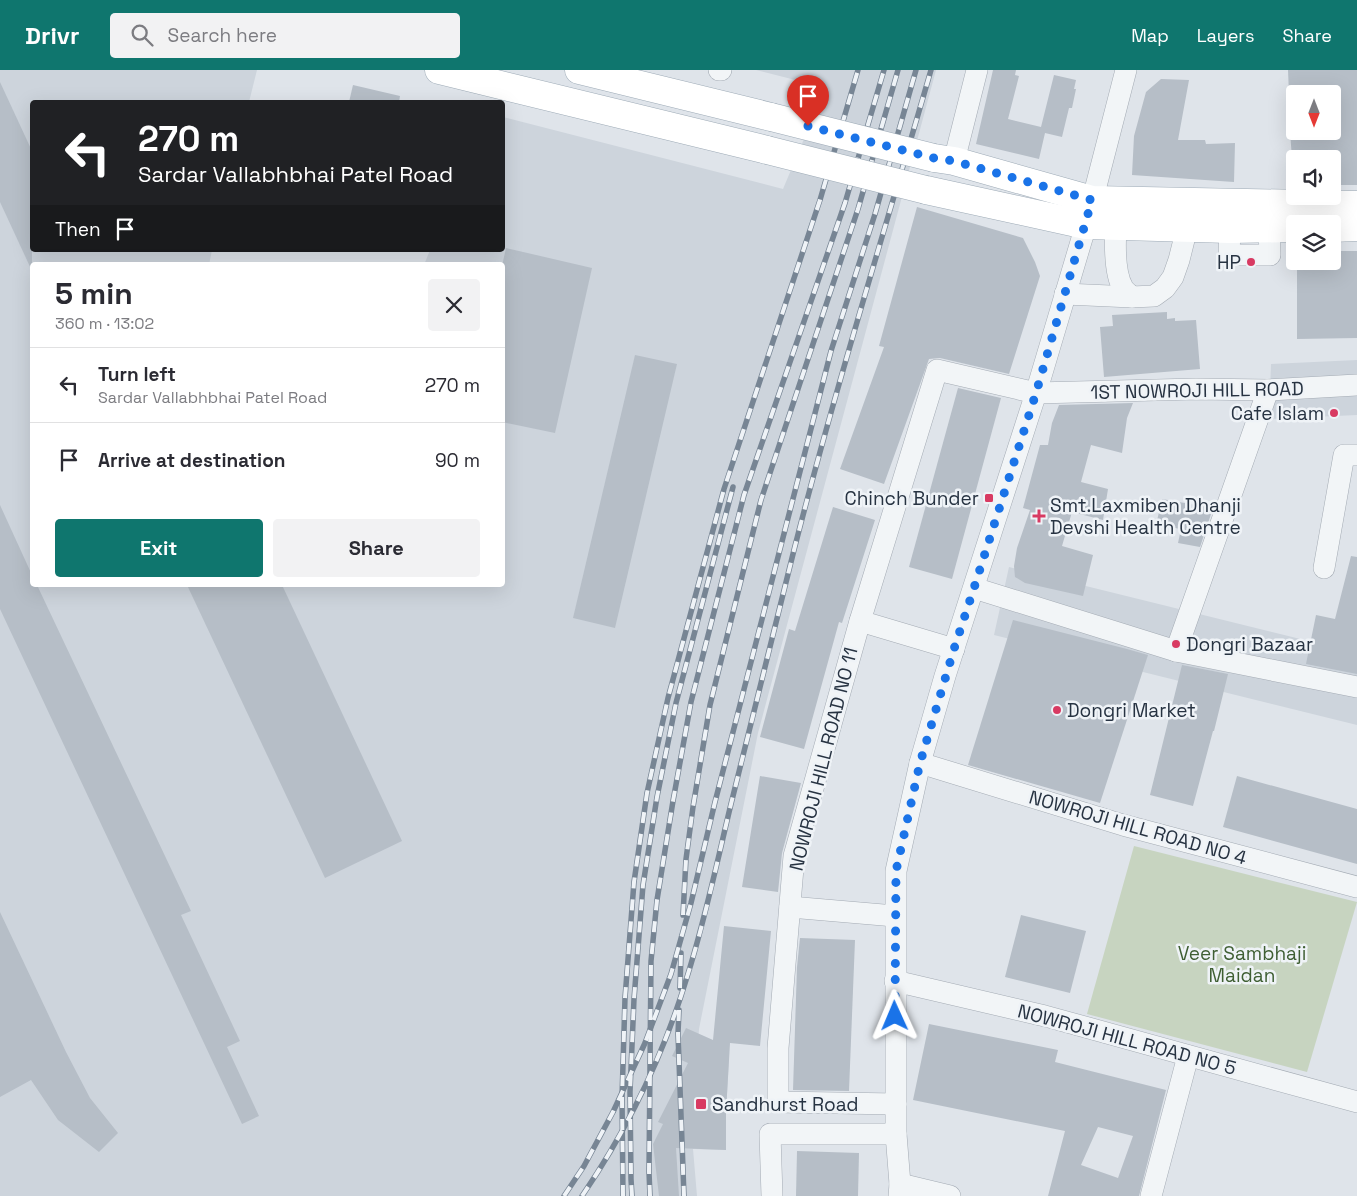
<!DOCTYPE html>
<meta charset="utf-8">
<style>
:root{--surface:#fff;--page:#f2f2f3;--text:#2b2b33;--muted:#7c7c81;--line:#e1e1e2;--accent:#0f766e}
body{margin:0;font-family:"Space Grotesk",sans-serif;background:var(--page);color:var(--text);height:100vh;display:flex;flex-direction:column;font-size:19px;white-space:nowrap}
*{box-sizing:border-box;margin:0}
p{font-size:16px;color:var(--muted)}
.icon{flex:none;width:28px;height:28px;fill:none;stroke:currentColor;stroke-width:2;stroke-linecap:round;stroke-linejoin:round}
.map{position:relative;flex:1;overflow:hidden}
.drawer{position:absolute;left:30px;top:192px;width:475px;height:325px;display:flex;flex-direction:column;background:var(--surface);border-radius:5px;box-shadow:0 5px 20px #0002}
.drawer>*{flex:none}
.hud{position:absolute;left:30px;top:30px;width:475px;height:152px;border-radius:5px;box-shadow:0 5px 20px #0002;background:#202124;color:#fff;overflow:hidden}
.needle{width:32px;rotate:180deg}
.controls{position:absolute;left:1286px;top:15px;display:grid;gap:10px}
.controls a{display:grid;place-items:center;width:55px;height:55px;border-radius:5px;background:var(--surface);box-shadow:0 5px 20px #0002;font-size:25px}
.pin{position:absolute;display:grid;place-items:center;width:42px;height:42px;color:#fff;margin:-51px -21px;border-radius:50% 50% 50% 0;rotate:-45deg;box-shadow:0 0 5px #0007}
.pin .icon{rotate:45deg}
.me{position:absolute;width:55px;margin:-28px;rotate:359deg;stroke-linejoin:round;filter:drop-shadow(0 0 4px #0008)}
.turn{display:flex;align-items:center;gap:18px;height:105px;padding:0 25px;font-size:22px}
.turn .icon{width:65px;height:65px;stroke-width:2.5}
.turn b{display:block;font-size:35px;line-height:42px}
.then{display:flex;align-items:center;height:48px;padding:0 25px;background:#0003;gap:10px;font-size:19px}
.round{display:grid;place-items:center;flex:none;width:52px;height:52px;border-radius:5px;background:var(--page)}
.head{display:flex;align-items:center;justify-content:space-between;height:85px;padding:0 25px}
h1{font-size:30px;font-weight:700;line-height:38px}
.cta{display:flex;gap:10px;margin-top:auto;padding:10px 25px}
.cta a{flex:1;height:58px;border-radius:5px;background:var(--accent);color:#fff;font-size:20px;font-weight:700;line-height:58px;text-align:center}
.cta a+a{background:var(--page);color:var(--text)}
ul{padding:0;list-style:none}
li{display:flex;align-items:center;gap:15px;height:75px;padding:0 25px;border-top:1px solid var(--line)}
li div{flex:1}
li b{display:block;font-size:19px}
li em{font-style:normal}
header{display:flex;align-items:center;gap:30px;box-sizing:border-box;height:70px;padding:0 25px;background:var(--accent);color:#fff}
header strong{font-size:24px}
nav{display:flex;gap:28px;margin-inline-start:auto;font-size:18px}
.search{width:350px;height:45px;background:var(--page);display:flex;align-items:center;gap:12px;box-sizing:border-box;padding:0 18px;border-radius:5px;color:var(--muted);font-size:19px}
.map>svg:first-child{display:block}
.built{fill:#cdd4dc}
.green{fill:#c7d4c0}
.building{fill:#b6bec7;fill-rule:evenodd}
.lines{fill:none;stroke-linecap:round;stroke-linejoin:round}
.minor-casing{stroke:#a4abb4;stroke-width:22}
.major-casing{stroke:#9daab6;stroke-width:29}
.minor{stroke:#f2f5f7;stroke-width:21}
.major{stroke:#fff;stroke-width:28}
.rail-casing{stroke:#778594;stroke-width:5.5}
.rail{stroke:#eff3f7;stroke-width:4;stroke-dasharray:11;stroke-linecap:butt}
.major-bridge-casing{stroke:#9daab6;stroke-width:29;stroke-linecap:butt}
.major-bridge{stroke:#fff;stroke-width:28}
.route{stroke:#1a73e8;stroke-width:9;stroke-dasharray:0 16.2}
.poi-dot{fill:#d83a62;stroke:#eff3f7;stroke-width:2}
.labels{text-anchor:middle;stroke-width:5;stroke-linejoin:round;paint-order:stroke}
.poi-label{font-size:19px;fill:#273342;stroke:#eff3f7;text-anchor:start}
.street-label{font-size:19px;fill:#273342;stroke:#eff3f7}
.park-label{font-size:19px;fill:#3f5f33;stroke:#eff3f7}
</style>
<header>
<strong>Drivr</strong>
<div class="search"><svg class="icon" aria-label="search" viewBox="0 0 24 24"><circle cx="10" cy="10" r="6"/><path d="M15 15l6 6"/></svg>Search here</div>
<nav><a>Map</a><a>Layers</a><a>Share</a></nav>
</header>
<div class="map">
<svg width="1357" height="1126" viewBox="0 0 1357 1126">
<rect width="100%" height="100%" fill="#dfe4ea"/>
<g class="built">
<polygon points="0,0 257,0 249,32 32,32 32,180 212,180 209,195 32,195 32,515 502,515 502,195 424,195 430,180 502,180 503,47 783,119 819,33 823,17 756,0 936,0 758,663 699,959 697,986 729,987 726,1042 726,1080 693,1079 697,1126 0,1126"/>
<polygon points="1357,290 1357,345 1269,349 1271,294"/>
<polygon points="1009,497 1357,583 1357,655 994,565"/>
</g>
<polygon class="green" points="1134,776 1357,832 1307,1002 1087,944"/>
<g class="building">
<polygon points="993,0 1016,0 1015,5 1019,6 1008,49 1041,57 1054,5 1076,10 1074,19 1076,19 1072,38 1069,38 1062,67 1045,63 1039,89 976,74"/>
<polygon points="1288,0 1357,0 1357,115 1332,115 1332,89 1292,89 1290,61 1332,61 1332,24 1289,24"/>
<polygon points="1161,9 1189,10 1178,70 1205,70 1206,74 1235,73 1234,112 1132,105 1134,66 1146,22"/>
<polygon points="0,12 32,81 32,201 0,132"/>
<polygon points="353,15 400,26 399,32 349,32"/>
<polygon points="917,137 1023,168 1035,192 1040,206 1009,304 940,288 929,289 884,414 840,399 884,277 879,276"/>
<polygon points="506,178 592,198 555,363 502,352 502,196"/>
<polygon points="1332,181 1357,181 1357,268 1297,269 1297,191 1332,191"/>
<polygon points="1167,242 1167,249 1175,248 1175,251 1196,250 1200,299 1104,307 1100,257 1113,256 1112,245"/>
<polygon points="635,285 677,294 615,558 573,548"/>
<polygon points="958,318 1001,328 952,509 909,497"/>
<polygon points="1133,333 1127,348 1122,383 1091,375 1081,412 1108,419 1103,450 1072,442 1062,476 1093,485 1083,526 1025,513 1015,507 1014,496 1017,478 1030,440 1023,438 1040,375 1048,375 1052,353 1059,335"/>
<polygon points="1162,429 1213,438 1200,477 1178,473 1181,459 1156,455"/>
<polygon points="0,435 32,505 32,515 37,515 191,841 181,845 240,971 227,977 259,1046 242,1054 0,539"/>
<polygon points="833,437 875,450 842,553 839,552 804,679 760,667 789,559 795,561"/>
<polygon points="1351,486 1357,487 1357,604 1306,594 1316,545 1335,549"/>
<polygon points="187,515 282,515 402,771 325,808"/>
<polygon points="1013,550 1127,579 1148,585 1100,733 968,695"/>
<polygon points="1182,595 1228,604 1214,661 1213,661 1193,736 1150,725"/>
<polygon points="760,706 801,713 782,783 778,822 742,817"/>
<polygon points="1237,706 1357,739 1357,794 1223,757"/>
<polygon points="0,842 66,982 90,1028 118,1063 99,1082 58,1050 31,1010 0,1027"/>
<polygon points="1021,845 1086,861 1070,923 1005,907"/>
<polygon points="724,856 771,861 760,976 730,973 726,1042 726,1080 676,1078 679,1126 659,1126 653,1074 663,1054 658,1052 688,993 672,986 686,958 713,970"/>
<polygon points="800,868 855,870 849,1021 793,1020 797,897"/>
<path d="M929 954 1058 980 1055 992 1166 1020 1139 1126H1048L1065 1061 913 1030ZM1098 1057 1133 1066 1118 1108 1081 1095Z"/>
<polygon points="797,1081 859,1083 858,1126 796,1126"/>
</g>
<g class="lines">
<defs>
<g id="minor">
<polyline points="719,0 721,0"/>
<polyline points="954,91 977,0"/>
<path d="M1116 156C1115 173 1114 203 1123 218 1125 221 1129 224 1132 227"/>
<polyline points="1230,159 1229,185 1270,185 1269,159"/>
<polyline points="1065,224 1132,227 1154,226 1165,218 1173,207 1179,190 1187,158"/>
<polyline points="1324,498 1344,385 1357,385"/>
<polyline points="974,518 1176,581 1357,617"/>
<polyline points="860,551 954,579"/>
<polyline points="1176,581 1268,320"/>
<polyline points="920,693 1123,755 1357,817"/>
<polyline points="790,837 895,846"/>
<polyline points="895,911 1045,946 1357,1032"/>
<polyline points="896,1034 778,1032 778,978 794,786 860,551 937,300 1036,323 1196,319 1268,320 1357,315"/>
<polyline points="900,1114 950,1126"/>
<polyline points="772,1126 770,1064 896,1064"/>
<polyline points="899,1126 900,1114 896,1064 896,801 920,693 945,606 1036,323 1086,155 1126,0"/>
<polyline points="1151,1126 1188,986"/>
</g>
<g id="major">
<polyline points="439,0 767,80"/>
<polyline points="579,0 771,47"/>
<polyline points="934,88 954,91 1092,130 1357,135"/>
<polyline points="926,120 1086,155 1230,159 1295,158"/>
<polyline points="1332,158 1357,157"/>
</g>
</defs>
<use href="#minor" class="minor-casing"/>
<use href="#major" class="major-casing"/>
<use href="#minor" class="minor"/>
<use href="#major" class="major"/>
<defs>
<g id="rail">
<polyline points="683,845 686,789 693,737 710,635 761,430 858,139 898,0"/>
<polyline points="680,918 681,883"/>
<polyline points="679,940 678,964 684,1126"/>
<polyline points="564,1126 584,1096 613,1042 645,973 671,904 691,833 715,732 831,281 875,144 916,0"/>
<path d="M582 1126C627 1060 664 984 687 907 705 850 717 792 731 734 752 650 773 565 794 480 835 319 885 160 931 0"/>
<polyline points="623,1126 622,1028 625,928 634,812 647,723 668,628 724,419 820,130 858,0"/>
<polyline points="632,1126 631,1109 630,1022 634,929 643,815 657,727 676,633 733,417"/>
<polyline points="650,1126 649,1102 651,891 657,830 673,731 691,632 744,425 845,133 884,0"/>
</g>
</defs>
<use href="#rail" class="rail-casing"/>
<use href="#rail" class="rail"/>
<defs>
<g id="major-bridge">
<polyline points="771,47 934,88"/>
<polyline points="767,80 926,120"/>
</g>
</defs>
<use href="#major-bridge" class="major-bridge-casing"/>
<use href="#major-bridge" class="major-bridge"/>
</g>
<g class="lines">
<polyline class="route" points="808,56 934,88 954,91 1092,130 1036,323 974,518 954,579 920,693 896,801 895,946"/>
</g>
<g class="poi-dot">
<circle cx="1251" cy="192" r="5"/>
<circle cx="1334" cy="343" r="5"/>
<rect x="984" y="423" width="10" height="10" rx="2.5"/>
<path d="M1036.5 438.5h5v5h5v5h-5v5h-5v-5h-5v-5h5z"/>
<circle cx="1176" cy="574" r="5"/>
<circle cx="1057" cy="640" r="5"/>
<rect x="695" y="1028" width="12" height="12" rx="2.5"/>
</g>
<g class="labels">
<g class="poi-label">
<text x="1241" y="199" text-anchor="end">HP</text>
<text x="1324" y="350" text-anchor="end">Cafe Islam</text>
<text x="979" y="435" text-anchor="end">Chinch Bunder</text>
<text x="1050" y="442">Smt.Laxmiben Dhanji<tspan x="1050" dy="22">Devshi Health Centre</tspan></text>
<text x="1186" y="581">Dongri Bazaar</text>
<text x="1067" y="647">Dongri Market</text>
<text x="712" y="1041">Sandhurst Road</text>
</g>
<g class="street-label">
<text transform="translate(1197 320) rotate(-1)" y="7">1ST NOWROJI HILL ROAD</text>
<text transform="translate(823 689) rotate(-76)" y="7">NOWROJI HILL ROAD NO 11</text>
<text transform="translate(1138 757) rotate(16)" y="7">NOWROJI HILL ROAD NO 4</text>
<text transform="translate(1127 969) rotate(15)" y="7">NOWROJI HILL ROAD NO 5</text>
</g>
<g class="park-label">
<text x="1242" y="890">Veer Sambhaji<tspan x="1242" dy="22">Maidan</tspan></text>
</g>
</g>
</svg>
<div class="controls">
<a><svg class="needle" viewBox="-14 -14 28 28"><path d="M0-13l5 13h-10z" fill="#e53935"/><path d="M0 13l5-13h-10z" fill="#7c7c81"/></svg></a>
<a><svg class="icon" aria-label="sound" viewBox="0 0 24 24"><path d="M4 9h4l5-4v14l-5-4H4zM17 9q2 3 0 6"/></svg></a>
<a><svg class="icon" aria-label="layers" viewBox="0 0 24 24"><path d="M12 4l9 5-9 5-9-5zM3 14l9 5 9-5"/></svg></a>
</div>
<div class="pin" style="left:808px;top:56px;background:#d93025"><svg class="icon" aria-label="arrive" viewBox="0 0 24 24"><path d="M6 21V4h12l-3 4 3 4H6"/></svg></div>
<svg class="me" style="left:895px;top:946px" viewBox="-20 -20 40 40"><path d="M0-17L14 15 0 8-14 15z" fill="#1a73e8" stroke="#fff" stroke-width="4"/></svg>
<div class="hud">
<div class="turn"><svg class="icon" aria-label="left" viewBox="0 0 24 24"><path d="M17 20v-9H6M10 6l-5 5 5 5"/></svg><div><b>270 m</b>Sardar Vallabhbhai Patel Road</div></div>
<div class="then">Then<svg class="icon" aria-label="arrive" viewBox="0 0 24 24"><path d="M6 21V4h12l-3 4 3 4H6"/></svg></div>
</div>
<section class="drawer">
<div class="head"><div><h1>5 min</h1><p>360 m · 13:02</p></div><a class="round"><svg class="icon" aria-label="close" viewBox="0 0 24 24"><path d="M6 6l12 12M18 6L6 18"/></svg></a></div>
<ul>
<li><svg class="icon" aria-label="left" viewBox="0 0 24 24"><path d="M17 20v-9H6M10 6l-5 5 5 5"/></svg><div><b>Turn left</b><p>Sardar Vallabhbhai Patel Road</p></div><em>270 m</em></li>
<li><svg class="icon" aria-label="arrive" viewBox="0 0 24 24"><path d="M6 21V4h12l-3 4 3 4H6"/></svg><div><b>Arrive at destination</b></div><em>90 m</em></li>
</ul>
<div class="cta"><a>Exit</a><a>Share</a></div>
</section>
</div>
